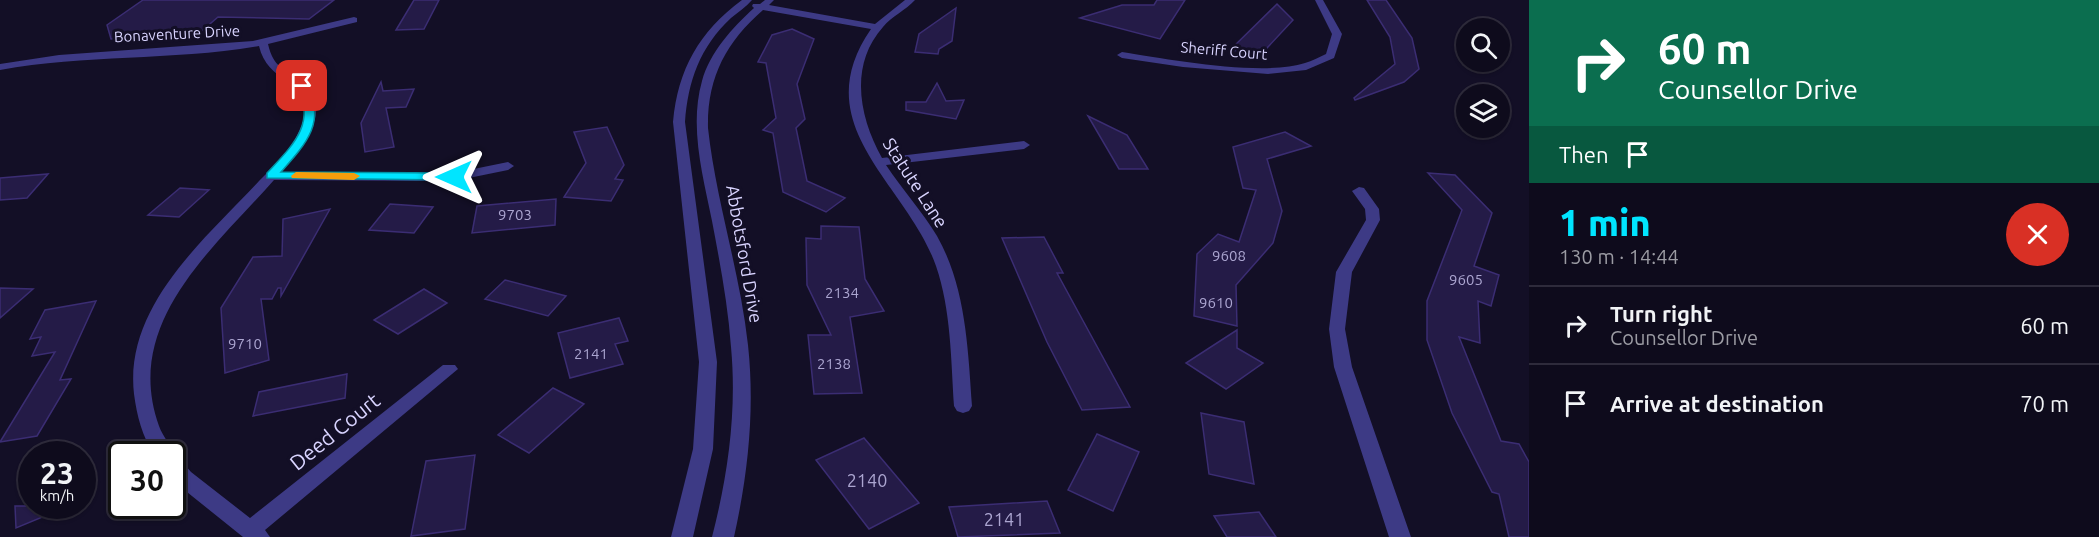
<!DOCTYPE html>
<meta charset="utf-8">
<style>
:root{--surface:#0e0b1c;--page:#171425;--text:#f1f3f6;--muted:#9b9ba3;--line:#2e2b3b;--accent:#00e5ff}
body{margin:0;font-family:Ubuntu,sans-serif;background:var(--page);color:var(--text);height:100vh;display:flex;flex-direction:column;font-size:22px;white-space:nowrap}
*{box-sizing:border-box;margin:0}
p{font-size:20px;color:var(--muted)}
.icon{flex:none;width:33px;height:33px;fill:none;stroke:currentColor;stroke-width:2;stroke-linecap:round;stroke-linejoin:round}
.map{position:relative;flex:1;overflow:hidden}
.sheet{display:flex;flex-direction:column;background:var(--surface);width:570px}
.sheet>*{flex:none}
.hud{background:#0b6e4f;color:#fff;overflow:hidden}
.tools{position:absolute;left:1456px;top:18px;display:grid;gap:12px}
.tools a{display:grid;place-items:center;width:54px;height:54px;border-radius:50%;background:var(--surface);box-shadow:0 2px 4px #0004,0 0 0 2px var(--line);font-size:30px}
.speed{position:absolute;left:18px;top:441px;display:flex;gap:12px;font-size:30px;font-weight:700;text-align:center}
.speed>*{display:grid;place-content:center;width:78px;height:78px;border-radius:50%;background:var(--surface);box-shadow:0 2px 4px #0004,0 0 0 2px var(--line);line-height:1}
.speed small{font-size:15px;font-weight:400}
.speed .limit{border:3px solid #111;border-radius:9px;background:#fff;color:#111}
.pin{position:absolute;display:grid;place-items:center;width:51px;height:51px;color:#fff;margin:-26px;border-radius:12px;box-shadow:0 3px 9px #0006}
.me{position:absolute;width:66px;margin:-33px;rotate:270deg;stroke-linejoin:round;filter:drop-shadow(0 0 4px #0008)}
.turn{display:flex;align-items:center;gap:21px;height:126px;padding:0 30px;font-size:27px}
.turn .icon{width:78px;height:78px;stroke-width:2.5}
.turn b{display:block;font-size:42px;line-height:51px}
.then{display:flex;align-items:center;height:57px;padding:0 30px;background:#0003;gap:12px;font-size:22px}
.round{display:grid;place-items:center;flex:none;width:63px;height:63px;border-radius:32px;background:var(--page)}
.headline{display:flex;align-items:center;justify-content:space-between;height:102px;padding:0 30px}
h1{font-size:36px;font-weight:800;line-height:45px;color:var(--accent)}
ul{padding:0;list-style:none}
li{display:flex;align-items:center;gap:18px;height:78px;padding:0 30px;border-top:2px solid var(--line)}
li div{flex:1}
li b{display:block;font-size:22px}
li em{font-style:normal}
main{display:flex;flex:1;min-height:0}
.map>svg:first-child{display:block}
.building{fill:#241b47;stroke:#3b2d73;stroke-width:1.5}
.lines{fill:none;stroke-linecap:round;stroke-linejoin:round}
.street{fill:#3d3a85;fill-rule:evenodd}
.route{fill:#00e5ff;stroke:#0095a6;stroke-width:1.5}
.slow{fill:#f59e0b}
.labels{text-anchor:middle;stroke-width:6;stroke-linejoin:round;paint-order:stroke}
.far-street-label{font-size:15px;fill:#d9d4ff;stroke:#130f26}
.number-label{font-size:15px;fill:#aca6d1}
.street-label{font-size:18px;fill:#d9d4ff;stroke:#130f26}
.near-number-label{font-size:18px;fill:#aca6d1}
.near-street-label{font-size:21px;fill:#d9d4ff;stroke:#130f26}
</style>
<main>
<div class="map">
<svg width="1529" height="537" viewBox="0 0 1529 537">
<rect width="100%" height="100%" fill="#130f26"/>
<g class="building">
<polygon points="143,0 334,0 309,19 218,17 196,36 111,39 107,25"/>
<polygon points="414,0 439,0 424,29 396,30"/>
<polygon points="1157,0 1185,0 1160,39 1080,18 1122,5 1154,5"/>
<polygon points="1367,0 1386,0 1412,38 1419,69 1404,82 1355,100 1354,98 1395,64 1390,37"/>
<polygon points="1277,4 1293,20 1267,48 1229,51"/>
<polygon points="956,8 952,41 939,49 938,54 915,52 919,34"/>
<polygon points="792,29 814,39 797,84 805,119 796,128 807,181 845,198 826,212 783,192 773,133 763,130 776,118 766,63 758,62 772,35"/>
<polygon points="381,82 383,91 414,89 406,107 386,108 394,147 365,152 361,123"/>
<polygon points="937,83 946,101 964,100 956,119 906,110 906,102 926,102"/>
<polygon points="1088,116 1127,135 1148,169 1119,169"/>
<polygon points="607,127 624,165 615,179 623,180 611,201 564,197 586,163 574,132"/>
<polygon points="1285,132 1311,146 1267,159 1282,211 1273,243 1236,285 1237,326 1194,316 1197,254 1218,234 1239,242 1256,190 1243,188 1233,147"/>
<polygon points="1428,173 1455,175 1492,213 1474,266 1499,275 1491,306 1478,301 1480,343 1459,337 1501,441 1519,444 1529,462 1529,537 1509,537 1499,494 1492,492 1452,413 1427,340 1427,301 1462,210"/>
<polygon points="48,174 27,198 0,200 0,178"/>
<polygon points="180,188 209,190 179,217 148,215"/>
<polygon points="556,199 555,225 472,233 477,206"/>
<polygon points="390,204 433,207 414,233 369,230"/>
<polygon points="330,209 281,296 281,288 278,288 272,299 261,299 269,360 225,373 221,308 253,257 282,256 283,219"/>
<polygon points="821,226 859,227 865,279 884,311 850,317 862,393 814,394 808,335 831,335 807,285 806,238 821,239"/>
<polygon points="1044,237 1063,273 1057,273 1130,407 1082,410 1047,342 1002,238"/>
<polygon points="505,280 566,296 548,316 485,299"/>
<polygon points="0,288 33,289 0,318"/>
<polygon points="424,289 447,303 398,334 374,320"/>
<polygon points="96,301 60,380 71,379 37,436 0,442 55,352 32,356 41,337 30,339 45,310"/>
<polygon points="619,318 628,341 615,344 623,364 570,378 558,333"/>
<polygon points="1237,330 1237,348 1263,363 1226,389 1186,363"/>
<polygon points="347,374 345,398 253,416 259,392"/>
<polygon points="553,388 584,404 529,453 498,435"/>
<polygon points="1201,413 1244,422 1254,484 1209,474"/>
<polygon points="1097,434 1139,452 1113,511 1068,490"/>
<polygon points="864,438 919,503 869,529 816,460"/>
<polygon points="475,455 465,529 411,536 426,461"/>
<polygon points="1047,501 1060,533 958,537 949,507"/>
<polygon points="15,506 69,506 16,528"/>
<polygon points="1259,512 1276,537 1227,537 1214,516"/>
</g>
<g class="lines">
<g class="street">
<path d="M742 0H752C746 7 738 12 731 18 700 47 688 81 685 122L717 362 713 449 693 537H671L693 449 699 362 673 122C678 69 699 32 742 0Z"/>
<path d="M765 0H774L769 5 875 24 905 0H915C906 10 892 16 883 27 849 65 859 117 882 158L1024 141 1030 145 1024 149 886 165C902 189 922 211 937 236 966 287 968 349 972 406L969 411 963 413 957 411 954 406C951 359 951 310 936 266 907 183 804 126 871 29L763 10C726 42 707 78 708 128 716 201 740 272 748 345 755 410 748 474 734 537H712C728 475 737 411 731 347 728 305 720 263 712 221 703 176 689 127 702 81 710 52 732 28 754 8L752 6 753 4H760Z"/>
<path d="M1315 0H1323L1342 34 1334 58 1306 70 1268 74 1183 67 1122 58 1117 55 1122 52C1167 59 1263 77 1305 63 1312 61 1319 57 1326 54L1332 34Z"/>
<path d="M354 17 357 18V22L268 44C274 69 283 67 301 80 337 106 301 150 281 172L454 173 508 162 514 166 508 170 454 181 274 180C213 249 122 323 159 426 163 437 170 444 175 454L173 457 179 458 191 472 250 518 443 365H455L458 369 265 530 270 537H243L177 484 172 478V454H154C142 436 137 416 134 394 124 306 205 239 259 181 271 169 283 157 293 143 332 75 270 94 259 46 173 61 86 54 0 70V64L59 55 253 41Z"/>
<polygon points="1359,187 1364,188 1379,209 1380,220 1352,272 1345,329 1352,367 1411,537 1389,537 1334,367 1329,329 1336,272 1366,220 1365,209 1352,191"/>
</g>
</g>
<path class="route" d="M298 84 307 86C327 122 305 145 281 172L454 173 460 177 454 180 267 178V173C292 146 317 124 297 86Z"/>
<polygon class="slow" points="296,172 354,173 360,176 354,180 292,178 291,176"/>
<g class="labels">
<g class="far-street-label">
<text transform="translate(177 34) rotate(-3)" y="5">Bonaventure Drive</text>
<text transform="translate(1224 51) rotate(5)" y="5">Sheriff Court</text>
</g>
<g class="number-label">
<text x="515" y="220">9703</text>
<text x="1229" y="261">9608</text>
<text x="1466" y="285">9605</text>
<text x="842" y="298">2134</text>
<text x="1216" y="308">9610</text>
<text x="245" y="349">9710</text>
<text x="591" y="359">2141</text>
<text x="834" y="369">2138</text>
</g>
<g class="street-label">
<text transform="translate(915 183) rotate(57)" y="6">Statute Lane</text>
<text transform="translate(744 254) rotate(80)" y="6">Abbotsford Drive</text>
</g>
<g class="near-number-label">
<text x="867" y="487">2140</text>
<text x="1004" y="526">2141</text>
</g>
<g class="near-street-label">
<text transform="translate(335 432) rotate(-39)" y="7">Deed Court</text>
</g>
</g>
</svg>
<div class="tools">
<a><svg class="icon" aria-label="search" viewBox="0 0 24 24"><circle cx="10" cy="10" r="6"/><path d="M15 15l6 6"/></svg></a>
<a><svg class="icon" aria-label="layers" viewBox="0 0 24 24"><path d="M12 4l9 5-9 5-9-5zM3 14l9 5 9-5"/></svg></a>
</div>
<div class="speed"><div>23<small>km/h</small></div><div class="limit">30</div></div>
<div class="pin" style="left:302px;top:86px;background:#d93025"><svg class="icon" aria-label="arrive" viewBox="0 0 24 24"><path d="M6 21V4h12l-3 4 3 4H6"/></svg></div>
<svg class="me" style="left:454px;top:177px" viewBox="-20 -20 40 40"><path d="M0-17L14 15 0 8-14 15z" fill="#00e5ff" stroke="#fff" stroke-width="4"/></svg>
</div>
<section class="sheet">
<div class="hud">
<div class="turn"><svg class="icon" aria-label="right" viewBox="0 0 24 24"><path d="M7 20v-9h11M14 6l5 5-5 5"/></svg><div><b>60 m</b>Counsellor Drive</div></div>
<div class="then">Then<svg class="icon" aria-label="arrive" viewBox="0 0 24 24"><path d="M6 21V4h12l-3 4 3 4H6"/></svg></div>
</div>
<div class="headline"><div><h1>1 min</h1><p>130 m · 14:44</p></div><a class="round" style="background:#d93025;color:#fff"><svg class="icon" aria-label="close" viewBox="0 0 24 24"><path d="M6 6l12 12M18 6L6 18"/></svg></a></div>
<ul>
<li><svg class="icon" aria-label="right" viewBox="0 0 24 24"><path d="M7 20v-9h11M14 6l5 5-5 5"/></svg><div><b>Turn right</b><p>Counsellor Drive</p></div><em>60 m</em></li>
<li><svg class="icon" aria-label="arrive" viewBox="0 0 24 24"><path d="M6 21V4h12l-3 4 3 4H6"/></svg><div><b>Arrive at destination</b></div><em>70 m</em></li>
</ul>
</section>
</main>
